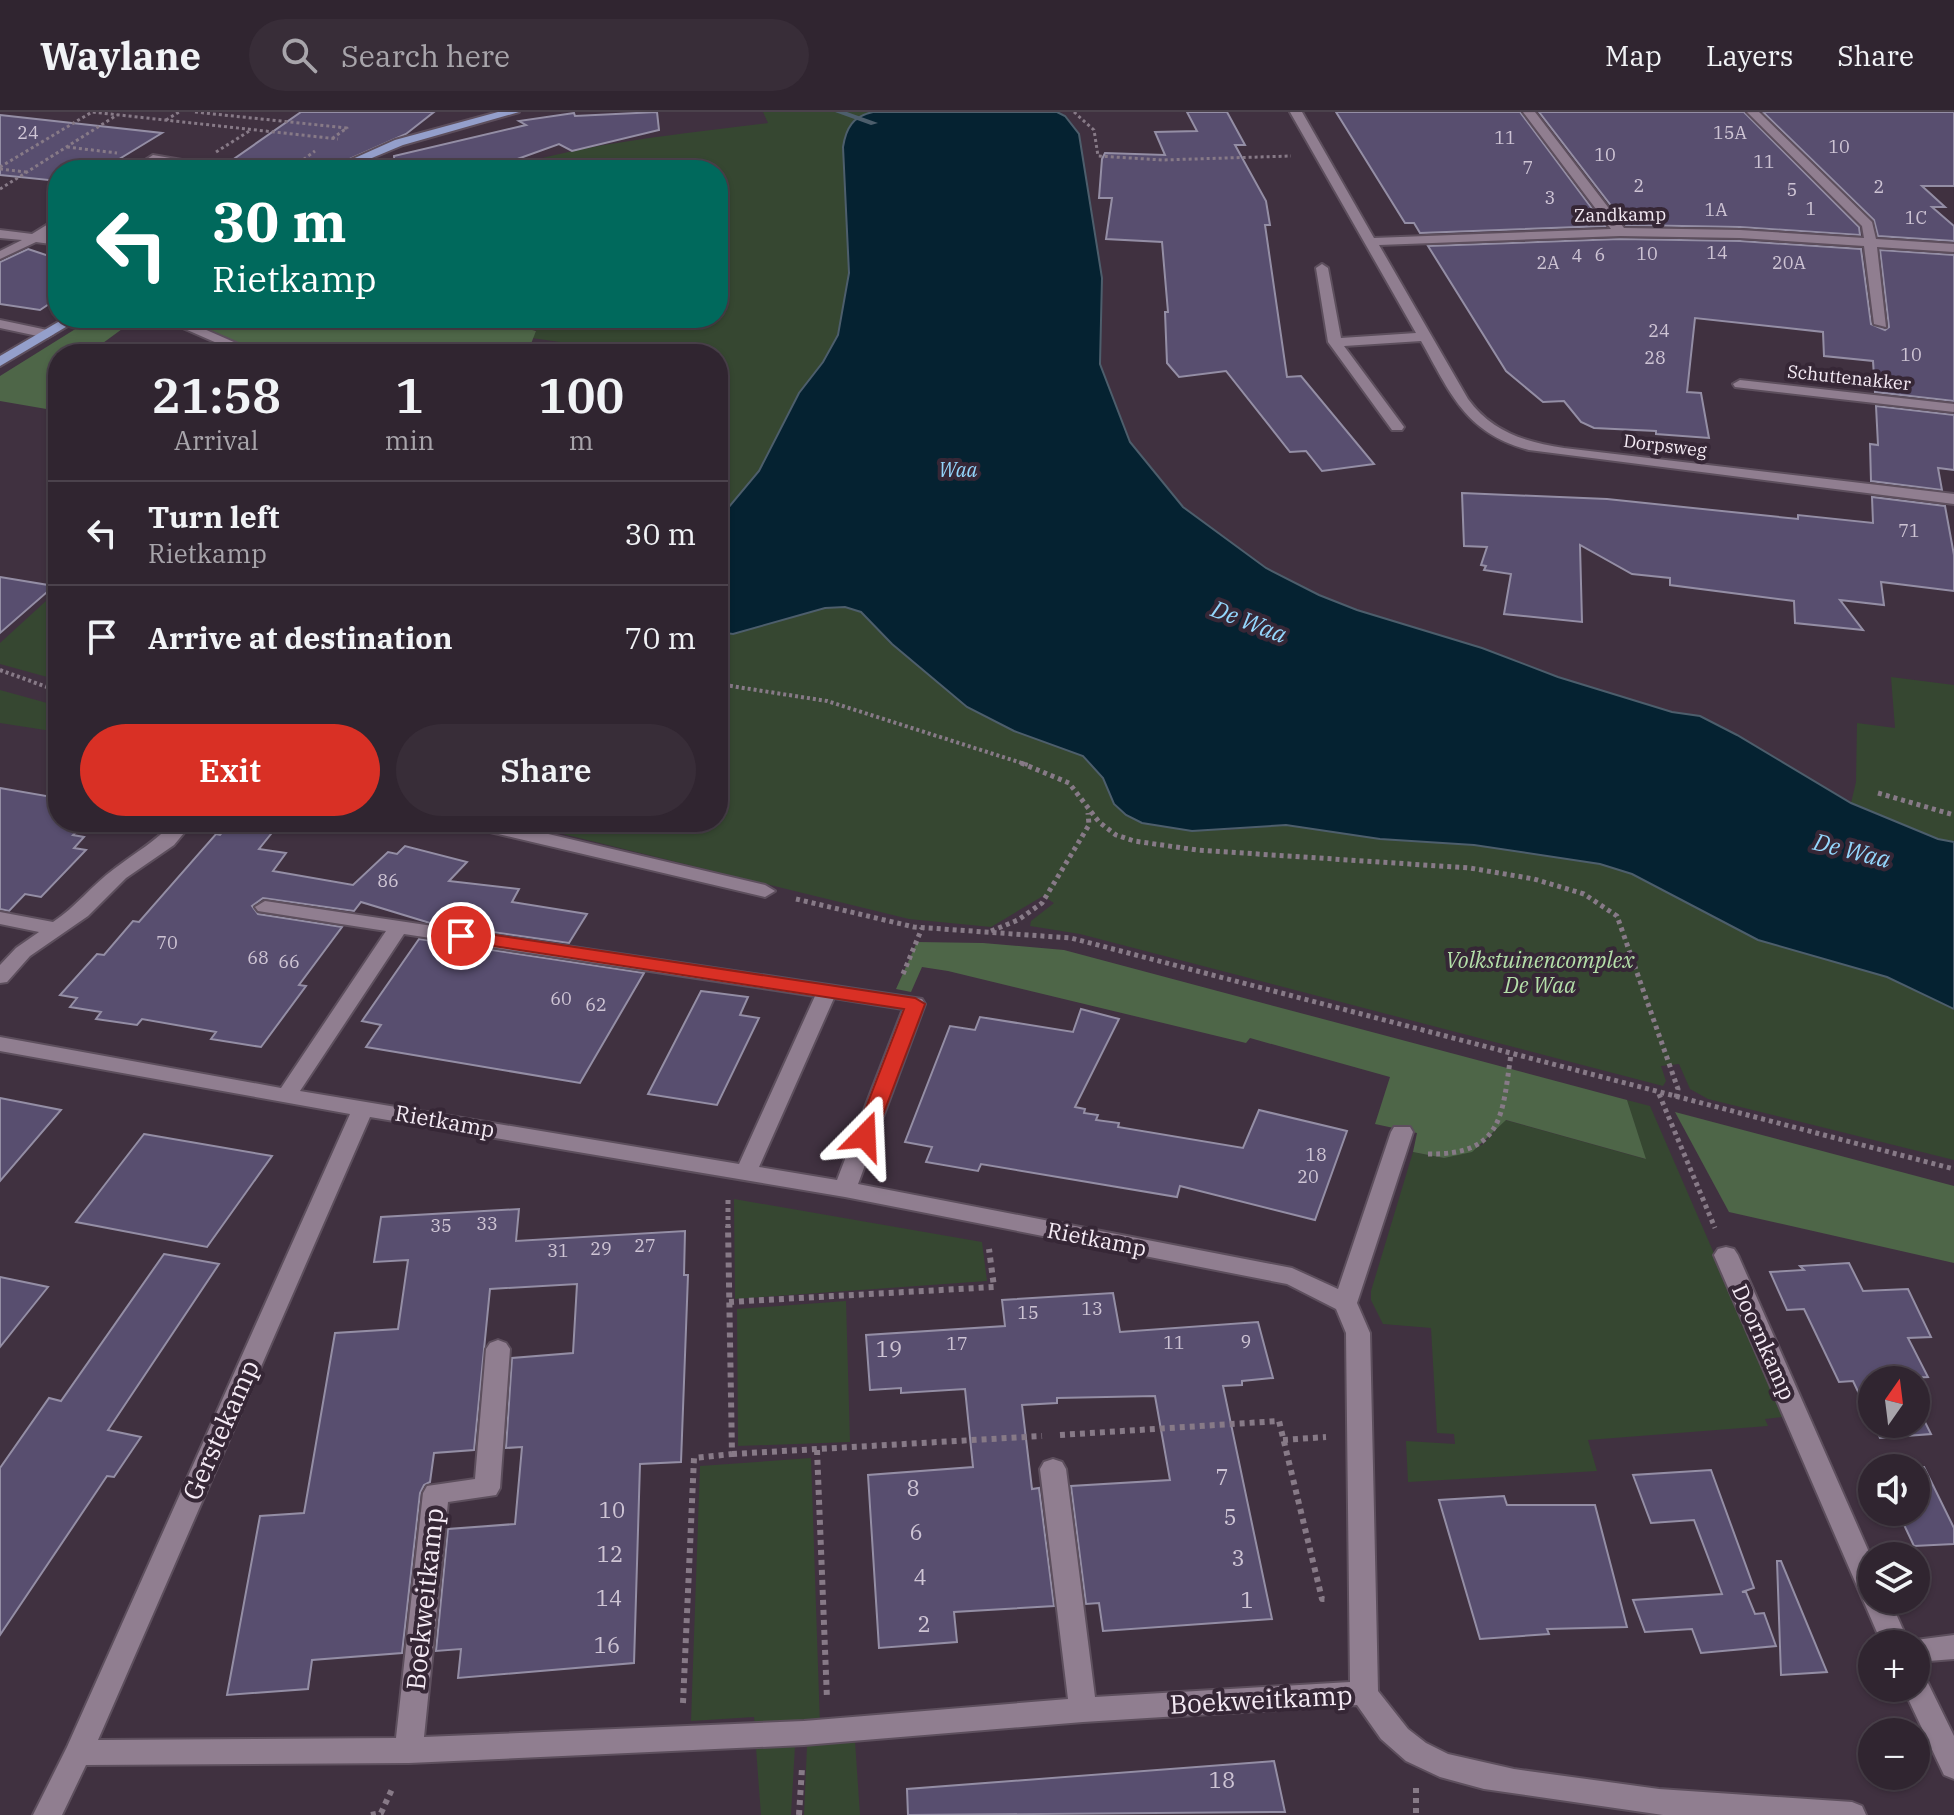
<!DOCTYPE html>
<meta charset="utf-8">
<style>
:root{--surface:#302530;--page:#382d38;--text:#f1f3f6;--muted:#a8a5ab;--line:#4b424c;--accent:#d93025}
body{margin:0;font-family:"IBM Plex Serif",serif;background:var(--page);color:var(--text);height:100vh;display:flex;flex-direction:column;font-size:30px;white-space:nowrap}
*{box-sizing:border-box;margin:0}
p{font-size:26px;color:var(--muted)}
.icon{flex:none;width:44px;height:44px;fill:none;stroke:currentColor;stroke-width:2;stroke-linecap:round;stroke-linejoin:round}
.map{position:relative;flex:1;overflow:hidden}
.sheet{position:absolute;left:48px;top:232px;width:680px;height:488px;display:flex;flex-direction:column;background:var(--surface);border-radius:32px;box-shadow:0 2px 6px #0004,0 0 0 2px var(--line)}
.sheet>*{flex:none}
.banner{position:absolute;left:48px;top:48px;width:680px;height:168px;border-radius:32px;box-shadow:0 2px 6px #0004,0 0 0 2px var(--line);background:#00695c;color:#fff;overflow:hidden}
.needle{width:52px;rotate:14deg}
.tools{position:absolute;left:1858px;top:1254px;display:grid;gap:16px}
.tools a{display:grid;place-items:center;width:72px;height:72px;border-radius:50%;background:var(--surface);box-shadow:0 2px 6px #0004,0 0 0 2px var(--line);font-size:40px}
.pin{position:absolute;display:grid;place-items:center;width:68px;height:68px;color:#fff;margin:-34px;border:4px solid #fff;border-radius:50%;box-shadow:0 2px 8px #0007}
.me{position:absolute;width:88px;margin:-44px;rotate:21deg;stroke-linejoin:round;filter:drop-shadow(0 0 6px #0008)}
.turn{display:flex;align-items:center;gap:28px;height:168px;padding:0 32px;font-size:36px}
.turn .icon{width:104px;height:104px;stroke-width:2.5}
.turn b{display:block;font-size:56px;line-height:68px}
.eta{display:flex;justify-content:space-evenly;align-items:center;height:136px;text-align:center}
.eta b{font-size:48px;font-weight:600;line-height:56px}
.cta{display:flex;gap:16px;margin-top:auto;padding:16px 32px}
.cta a{flex:1;height:92px;border-radius:48px;background:var(--accent);color:#fff;font-size:32px;font-weight:600;line-height:92px;text-align:center}
.cta a+a{background:var(--page);color:var(--text)}
ul{padding:0;list-style:none}
li{display:flex;align-items:center;gap:24px;height:104px;padding:0 32px;border-top:2px solid var(--line)}
li div{flex:1}
li b{display:block;font-size:30px}
li em{font-style:normal}
header{display:flex;align-items:center;gap:48px;box-sizing:border-box;height:112px;padding:0 40px;background:var(--surface);border-bottom:2px solid var(--line)}
header strong{font-size:38px}
nav{display:flex;gap:44px;margin-inline-start:auto;font-size:28px}
.search{width:560px;height:72px;background:var(--page);display:flex;align-items:center;gap:20px;box-sizing:border-box;padding:0 28px;border-radius:44px;color:var(--muted);font-size:30px}
.map>svg:first-child{display:block}
.green{fill:#364731}
.forest{fill:#4e6648}
.water{fill:#052231;stroke:#4d5e6c;stroke-width:2}
.lines{fill:none;stroke-linecap:round;stroke-linejoin:round}
.stream{fill:#4d5e6c;fill-rule:evenodd}
.building{fill:#584e6f;stroke:#948ea5;stroke-width:2}
.minor-casing{stroke:#5d4f5d;stroke-width:4}
.major-casing{stroke:#5d4f5d;stroke-width:4}
.path-far3{stroke:#877a87;stroke-width:3;stroke-dasharray:3 3;stroke-linecap:butt}
.path-far2{stroke:#877a87;stroke-width:4;stroke-dasharray:3 3;stroke-linecap:butt}
.path-far1{stroke:#877a87;stroke-width:5;stroke-dasharray:4 4;stroke-linecap:butt}
.path{stroke:#877a87;stroke-width:6;stroke-dasharray:5 5;stroke-linecap:butt}
.minor{fill:#907e90;fill-rule:evenodd}
.major{fill:#949fcb;fill-rule:evenodd}
.route{fill:#d93025;stroke:#8d1f18;stroke-width:2}
.labels{text-anchor:middle;stroke-width:8;stroke-linejoin:round;paint-order:stroke}
.number-label{font-size:18px;fill:#cec4d4}
.far-street-label{font-size:18px;fill:#f5ebf5;stroke:#362736}
.far-water-label{font-size:20px;font-style:italic;fill:#94d6fc;stroke:#362736}
.park-label{font-size:22px;font-style:italic;fill:#b4dfa9;stroke:#362736}
.street-label{font-size:22px;fill:#f5ebf5;stroke:#362736}
.near-number-label{font-size:22px;fill:#cec4d4}
.water-label{font-size:24px;font-style:italic;fill:#94d6fc;stroke:#362736}
.near-street-label{font-size:26px;fill:#f5ebf5;stroke:#362736}
</style>
<header>
<strong>Waylane</strong>
<div class="search"><svg class="icon" aria-label="search" viewBox="0 0 24 24"><circle cx="10" cy="10" r="6"/><path d="M15 15l6 6"/></svg>Search here</div>
<nav><a>Map</a><a>Layers</a><a>Share</a></nav>
</header>
<div class="map">
<svg width="1954" height="1703" viewBox="0 0 1954 1703">
<rect width="100%" height="100%" fill="#403140"/>
<g class="green">
<path d="M763 0H873L853 9 843 35 849 162 838 223 823 250 799 281 759 359 730 394 718 392V242H642L532 226 543 206H718V58H500C587 30 677 23 768 11Z"/>
<polygon points="58,478 58,568 0,552 0,531"/>
<polygon points="845,495 861,500 892,532 967,595 1014,619 1083,644 1103,666 1114,692 1226,718 1286,713 1380,727 1474,733 1600,752 1632,762 1758,828 1887,865 1954,897 1954,1048 1708,987 1690,977 1679,952 1661,954 1666,969 1663,974 1080,822 1030,814 1031,809 1054,791 1043,784 991,815 909,807 514,710 718,710 718,520 733,522 825,496"/>
<polygon points="1891,565 1954,573 1954,730 1939,727 1851,691 1856,670 1857,611 1895,616"/>
<polygon points="0,578 58,594 58,620 0,611"/>
<polygon points="1627,988 1650,994 1782,1298 1782,1305 1765,1307 1768,1314 1588,1328 1597,1359 1408,1370 1406,1329 1455,1332 1454,1322 1437,1321 1431,1216 1383,1212 1371,1188 1371,1179 1413,1040 1444,1046 1482,1033 1505,1008 1645,1047"/>
<polygon points="734,1087 982,1130 987,1169 735,1187"/>
<polygon points="846,1189 850,1330 738,1334 737,1197"/>
<polygon points="811,1346 820,1613 755,1616 754,1605 691,1609 700,1354"/>
<polygon points="855,1629 860,1703 804,1703 807,1634"/>
<polygon points="795,1634 791,1703 761,1703 756,1636"/>
</g>
<g class="forest">
<polygon points="93,206 137,206 88,242 58,242 58,299 0,289 0,264"/>
<path d="M181 206H427L457 210C473 198 517 215 536 219L527 242H265Z"/>
<polygon points="917,830 983,831 1064,838 1627,988 1646,1047 1506,1008 1472,1040 1444,1046 1413,1040 1417,1021 1375,1012 1390,965 1250,926 1246,931 948,859 922,855 911,880 896,877"/>
<polygon points="1675,1000 1954,1074 1954,1151 1729,1100"/>
</g>
<path class="water" d="M873 0H1057L1065 4 1079 22 1102 166 1100 252 1130 330 1183 395 1266 456 1319 483 1357 498 1482 536 1558 565 1672 600 1700 604 1737 623 1851 691 1938 727 1954 730V897L1887 865 1758 828 1632 762 1600 752 1474 733 1380 727 1286 713 1192 719 1142 711 1126 703 1114 692 1103 666 1083 644 1014 619 967 595 892 532 861 500 845 495 825 496 733 522 718 520V408L759 359 799 281 823 250 838 223 849 161 843 35C846 16 853 4 873 0Z"/>
<g class="lines">
<polygon class="stream" points="835,0 847,0 878,11 871,13"/>
</g>
<g class="building">
<polygon points="301,0 434,0 406,22 325,58 218,58"/>
<polygon points="657,0 659,18 572,39 559,32 487,58 395,58 394,44 526,13 519,9 574,1 575,4"/>
<polygon points="1187,0 1227,0 1245,33 1235,33 1266,89 1270,113 1265,113 1287,265 1301,264 1374,352 1322,359 1306,339 1290,340 1226,259 1179,265 1167,251 1165,200 1168,200 1162,130 1106,127 1112,86 1099,86 1102,47 1105,41 1165,43 1155,20 1197,19"/>
<polygon points="1336,0 1520,0 1605,114 1420,121 1414,111 1405,111"/>
<polygon points="1539,0 1744,0 1859,115 1860,123 1740,115 1626,113"/>
<polygon points="1763,0 1954,0 1954,74 1922,74 1945,95 1932,95 1954,114 1954,129 1878,124 1874,108"/>
<polygon points="0,3 162,21 101,58 58,58 58,69 0,63"/>
<polygon points="1620,127 1740,129 1861,137 1871,212 1885,218 1889,215 1880,138 1954,143 1954,289 1875,280 1873,249 1824,244 1823,220 1695,206 1687,280 1701,281 1709,326 1656,322 1656,319 1594,316 1581,310 1564,289 1543,290 1506,259 1428,134"/>
<polygon points="28,137 58,147 58,186 40,198 0,192 0,150"/>
<polygon points="1876,294 1954,303 1954,358 1938,356 1942,378 1871,369 1870,332 1878,333"/>
<polygon points="1462,381 1607,387 1798,407 1798,403 1873,411 1872,385 1945,394 1954,443 1954,479 1881,470 1884,493 1840,488 1863,518 1795,511 1794,489 1670,473 1670,466 1632,462 1580,433 1582,510 1504,502 1511,462 1484,458 1486,454 1481,453 1487,435 1464,434"/>
<polygon points="0,465 54,474 0,521"/>
<polygon points="0,676 58,686 58,710 86,710 73,723 84,725 74,736 86,738 41,785 25,782 9,799 0,797"/>
<polygon points="231,710 275,717 259,737 286,741 273,759 353,773 388,740 397,742 405,734 467,750 449,769 519,777 512,790 587,802 569,831 430,811 361,790 354,799 263,786 252,794 258,802 342,815 299,873 306,874 261,935 211,927 216,920 142,907 137,913 96,907 101,900 70,895 77,886 60,883 97,842 104,843 133,809 139,810 216,722 220,723"/>
<polygon points="419,827 644,861 580,971 366,935 381,913 362,909"/>
<polygon points="701,879 748,885 740,903 759,906 717,993 648,982"/>
<polygon points="1081,897 1119,907 1075,995 1085,997 1084,1001 1098,1003 1096,1008 1119,1011 1118,1015 1243,1036 1259,998 1347,1019 1315,1108 1180,1074 1177,1085 981,1052 978,1059 926,1050 932,1035 905,1030 950,914 975,918 980,905 1073,920"/>
<polygon points="0,986 61,998 0,1069"/>
<polygon points="144,1022 272,1044 207,1135 76,1110"/>
<polygon points="519,1097 516,1129 685,1119 684,1163 688,1163 681,1350 640,1352 634,1551 458,1566 461,1537 436,1539 448,1417 515,1412 522,1335 506,1336 512,1246 573,1241 577,1172 490,1177 474,1338 434,1341 430,1370 424,1373 420,1381 402,1541 312,1548 308,1577 227,1583 260,1404 304,1401 335,1221 398,1217 408,1148 374,1150 381,1105"/>
<polygon points="164,1142 219,1152 108,1318 141,1325 114,1365 107,1364 0,1523 0,1356 49,1286 61,1289"/>
<polygon points="1849,1151 1863,1179 1908,1177 1931,1225 1908,1226 1928,1265 1872,1268 1872,1309 1853,1269 1839,1270 1804,1197 1787,1198 1770,1160 1804,1158 1800,1154"/>
<polygon points="0,1165 48,1175 0,1235"/>
<polygon points="1113,1181 1120,1220 1258,1210 1273,1266 1242,1269 1242,1273 1223,1274 1272,1507 1103,1519 1099,1491 1086,1492 1071,1374 1170,1368 1155,1284 1057,1286 1057,1291 1022,1293 1032,1377 1039,1376 1054,1494 954,1500 957,1530 879,1536 868,1363 973,1355 965,1277 901,1281 901,1276 870,1278 866,1223 1005,1214 1002,1188"/>
<polygon points="1916,1292 1931,1322 1880,1326 1874,1312 1916,1312"/>
<polygon points="1924,1355 1954,1416 1954,1432 1914,1434 1898,1400 1916,1400 1916,1356 1906,1356"/>
<polygon points="1711,1358 1754,1476 1742,1480 1746,1480 1755,1502 1764,1501 1776,1534 1701,1541 1692,1517 1645,1520 1633,1488 1722,1482 1694,1408 1651,1411 1633,1363"/>
<polygon points="1504,1384 1507,1393 1595,1393 1627,1515 1547,1517 1549,1522 1480,1527 1439,1388"/>
<polygon points="1777,1449 1781,1449 1827,1560 1781,1563"/>
<polygon points="1274,1649 1285,1700 908,1703 907,1677"/>
</g>
<g class="lines">
<defs>
<g id="minor">
<path d="M1290 0H1302L1374 126 1611 117 1523 0H1535L1624 116 1740 118 1864 126 1862 114 1747 0H1759L1872 110 1876 127 1954 132V140L1877 135 1886 215 1874 212 1864 134 1740 126 1620 124 1379 133 1468 287C1492 320 1525 330 1564 336L1954 382V392L1529 338C1465 321 1451 282 1421 229L1344 234 1404 315 1402 318H1392L1328 230 1316 156 1322 152 1328 156 1341 226 1416 221Z"/>
<polygon points="153,43 199,51 191,58 177,58 182,53 155,50 144,58 130,58"/>
<polygon points="58,106 58,116 46,124 58,125 58,133 36,130 0,147 0,139 22,128 0,126 0,118 32,122"/>
<polygon points="160,206 179,206 261,242 242,242"/>
<polygon points="0,208 52,219 54,222 47,226 0,216"/>
<polygon points="1740,268 1954,292 1954,300 1735,275 1733,272"/>
<path d="M174 710H193L174 733 126 766 88 804 30 844 7 870 0 871V853L16 836 39 820 0 812V800L53 810C76 795 92 773 114 757 135 741 156 729 174 710Z"/>
<polygon points="464,710 497,710 765,773 775,779 765,785 473,716"/>
<path d="M265 789 922 887 925 892 858 1072 1292 1156 1338 1177 1391 1020 1394 1015H1410L1413 1020 1357 1191 1370 1221 1378 1579 1408 1617 1426 1631 1448 1642 1514 1657 1659 1677 1852 1690 1862 1694 1866 1703H1663L1484 1677 1440 1665 1406 1649 1381 1627 1357 1593 1083 1610 804 1633 409 1651 86 1653 62 1703H33L67 1635 350 1002 0 939V925L281 976 386 819 258 799 255 795ZM404 822 815 884 739 1052 300 979ZM834 886 903 897 837 1068 759 1055ZM370 1005 845 1085 1287 1172 1336 1197 1346 1221 1350 1570 1095 1585 1066 1357 1062 1350 1053 1347 1044 1350 1040 1357 1068 1587 804 1609 424 1625 448 1390 496 1383 500 1376 510 1237 506 1231 498 1228 490 1231 486 1237 475 1367 427 1374 423 1381 396 1626 98 1628Z"/>
<polygon points="1726,1135 1734,1137 1738,1143 1872,1447 1872,1488 1890,1488 1908,1529 1954,1523 1954,1547 1916,1550 1916,1532 1882,1532 1714,1143 1718,1137"/>
<polygon points="1916,1563 1926,1567 1954,1624 1954,1667 1944,1663 1903,1576 1916,1576"/>
</g>
<g id="major">
<polygon points="498,0 519,0 403,33 343,58 328,58 395,28"/>
<polygon points="65,206 81,206 0,254 0,244"/>
</g>
</defs>
<use href="#minor" class="minor-casing"/>
<use href="#major" class="major-casing"/>
<g class="path-far3">
<polyline points="195,0 347,16 333,26"/>
<polyline points="1074,0 1094,18 1098,44 1162,48 1291,44"/>
<polyline points="166,8 179,0"/>
<polyline points="67,35 117,41"/>
<polyline points="216,40 251,18"/>
<polyline points="0,55 92,0 338,27"/>
<polyline points="0,57 26,60"/>
<polyline points="289,58 315,39"/>
<polyline points="0,77 117,3"/>
</g>
<g class="path-far2">
<polyline points="0,558 58,579"/>
<polyline points="718,572 827,589 1028,653"/>
</g>
<g class="path-far1">
<polyline points="1021,651 1069,671 1099,710 1116,723 1134,729 1197,738 1470,756 1534,767 1584,782 1617,804 1678,977 1676,986"/>
<polyline points="1878,681 1954,703"/>
<polyline points="796,787 914,815 1071,826 1954,1057"/>
<polyline points="991,819 1018,808 1042,791 1089,713 1088,701"/>
<polyline points="903,862 922,816"/>
<polyline points="1659,982 1715,1116"/>
<path d="M1428 1042C1503 1043 1502 1004 1511 942"/>
<polyline points="728,1088 728,1116"/>
</g>
<g class="path">
<polyline points="729,1190 994,1175 989,1137"/>
<polyline points="1060,1323 1279,1309 1322,1487 1326,1487"/>
<polyline points="1283,1328 1326,1325"/>
<polyline points="817,1338 827,1587"/>
<polyline points="732,1342 1042,1324"/>
<polyline points="683,1591 694,1346 732,1342 728,1114"/>
<polyline points="1416,1676 1416,1703"/>
<polyline points="371,1703 381,1701 393,1675"/>
<polyline points="799,1703 802,1656"/>
</g>
<use href="#minor" class="minor"/>
<use href="#major" class="major"/>
</g>
<polygon class="route" points="461,818 915,886 925,892 875,1024 865,1031 855,1024 904,897 454,828 452,824"/>
<g class="labels">
<g class="number-label">
<text x="28" y="27">24</text>
<text x="1730" y="27">15A</text>
<text x="1505" y="32">11</text>
<text x="1839" y="41">10</text>
<text x="1605" y="49">10</text>
<text x="1764" y="56">11</text>
<text x="1528" y="62">7</text>
<text x="1639" y="80">2</text>
<text x="1879" y="81">2</text>
<text x="1792" y="84">5</text>
<text x="1550" y="92">3</text>
<text x="1811" y="103">1</text>
<text x="1716" y="104">1A</text>
<text x="1916" y="112">1C</text>
<text x="1717" y="147">14</text>
<text x="1647" y="148">10</text>
<text x="1600" y="149">6</text>
<text x="1577" y="150">4</text>
<text x="1548" y="157">2A</text>
<text x="1789" y="157">20A</text>
<text x="1659" y="225">24</text>
<text x="1911" y="249">10</text>
<text x="1655" y="252">28</text>
<text x="1909" y="425">71</text>
<text x="388" y="775">86</text>
<text x="167" y="837">70</text>
<text x="258" y="852">68</text>
<text x="289" y="856">66</text>
<text x="561" y="893">60</text>
<text x="596" y="899">62</text>
<text x="1316" y="1049">18</text>
<text x="1308" y="1071">20</text>
<text x="487" y="1118">33</text>
<text x="441" y="1120">35</text>
<text x="645" y="1140">27</text>
<text x="601" y="1143">29</text>
<text x="558" y="1145">31</text>
<text x="1092" y="1203">13</text>
<text x="1028" y="1207">15</text>
<text x="1246" y="1236">9</text>
<text x="1174" y="1237">11</text>
<text x="957" y="1238">17</text>
</g>
<g class="far-street-label">
<text transform="translate(1620 103) rotate(-1)" y="6">Zandkamp</text>
<text transform="translate(1849 266) rotate(6)" y="6">Schuttenakker</text>
<text transform="translate(1665 334) rotate(7)" y="6">Dorpsweg</text>
</g>
<g class="far-water-label">
<text x="958" y="365">Waa</text>
</g>
<g class="park-label">
<text x="1540" y="856">Volkstuinencomplex<tspan x="1540" dy="25">De Waa</tspan></text>
</g>
<g class="street-label">
<text transform="translate(445 1009) rotate(10)" y="8">Rietkamp</text>
<text transform="translate(1097 1127) rotate(11)" y="8">Rietkamp</text>
<text transform="translate(1764 1230) rotate(66)" y="8">Doornkamp</text>
</g>
<g class="near-number-label">
<text x="889" y="1245">19</text>
<text x="1222" y="1373">7</text>
<text x="913" y="1384">8</text>
<text x="612" y="1406">10</text>
<text x="1230" y="1413">5</text>
<text x="916" y="1428">6</text>
<text x="610" y="1450">12</text>
<text x="1238" y="1454">3</text>
<text x="920" y="1473">4</text>
<text x="609" y="1494">14</text>
<text x="1247" y="1496">1</text>
<text x="924" y="1520">2</text>
<text x="607" y="1541">16</text>
<text x="1222" y="1676">18</text>
</g>
<g class="water-label">
<text transform="translate(1249 510) rotate(21)" y="8">De Waa</text>
<text transform="translate(1852 739) rotate(14)" y="8">De Waa</text>
</g>
<g class="near-street-label">
<text transform="translate(221 1318) rotate(-66)" y="9">Gerstekamp</text>
<text transform="translate(425 1487) rotate(-84)" y="9">Boekweitkamp</text>
<text transform="translate(1261 1588) rotate(-3)" y="9">Boekweitkamp</text>
</g>
</g>
</svg>
<div class="tools">
<a><svg class="needle" viewBox="-14 -14 28 28"><path d="M0-13l5 13h-10z" fill="#e53935"/><path d="M0 13l5-13h-10z" fill="#a8a5ab"/></svg></a>
<a><svg class="icon" aria-label="sound" viewBox="0 0 24 24"><path d="M4 9h4l5-4v14l-5-4H4zM17 9q2 3 0 6"/></svg></a>
<a><svg class="icon" aria-label="layers" viewBox="0 0 24 24"><path d="M12 4l9 5-9 5-9-5zM3 14l9 5 9-5"/></svg></a>
<a>+</a>
<a>−</a>
</div>
<div class="pin" style="left:461px;top:824px;background:#d93025"><svg class="icon" aria-label="arrive" viewBox="0 0 24 24"><path d="M6 21V4h12l-3 4 3 4H6"/></svg></div>
<svg class="me" style="left:865px;top:1024px" viewBox="-20 -20 40 40"><path d="M0-17L14 15 0 8-14 15z" fill="#d93025" stroke="#fff" stroke-width="4"/></svg>
<div class="banner">
<div class="turn"><svg class="icon" aria-label="left" viewBox="0 0 24 24"><path d="M17 20v-9H6M10 6l-5 5 5 5"/></svg><div><b>30 m</b>Rietkamp</div></div>
</div>
<section class="sheet">
<div class="eta">
<div><b>21:58</b><p>Arrival</p></div>
<div><b>1</b><p>min</p></div>
<div><b>100</b><p>m</p></div>
</div>
<ul>
<li><svg class="icon" aria-label="left" viewBox="0 0 24 24"><path d="M17 20v-9H6M10 6l-5 5 5 5"/></svg><div><b>Turn left</b><p>Rietkamp</p></div><em>30 m</em></li>
<li><svg class="icon" aria-label="arrive" viewBox="0 0 24 24"><path d="M6 21V4h12l-3 4 3 4H6"/></svg><div><b>Arrive at destination</b></div><em>70 m</em></li>
</ul>
<div class="cta"><a>Exit</a><a>Share</a></div>
</section>
</div>
